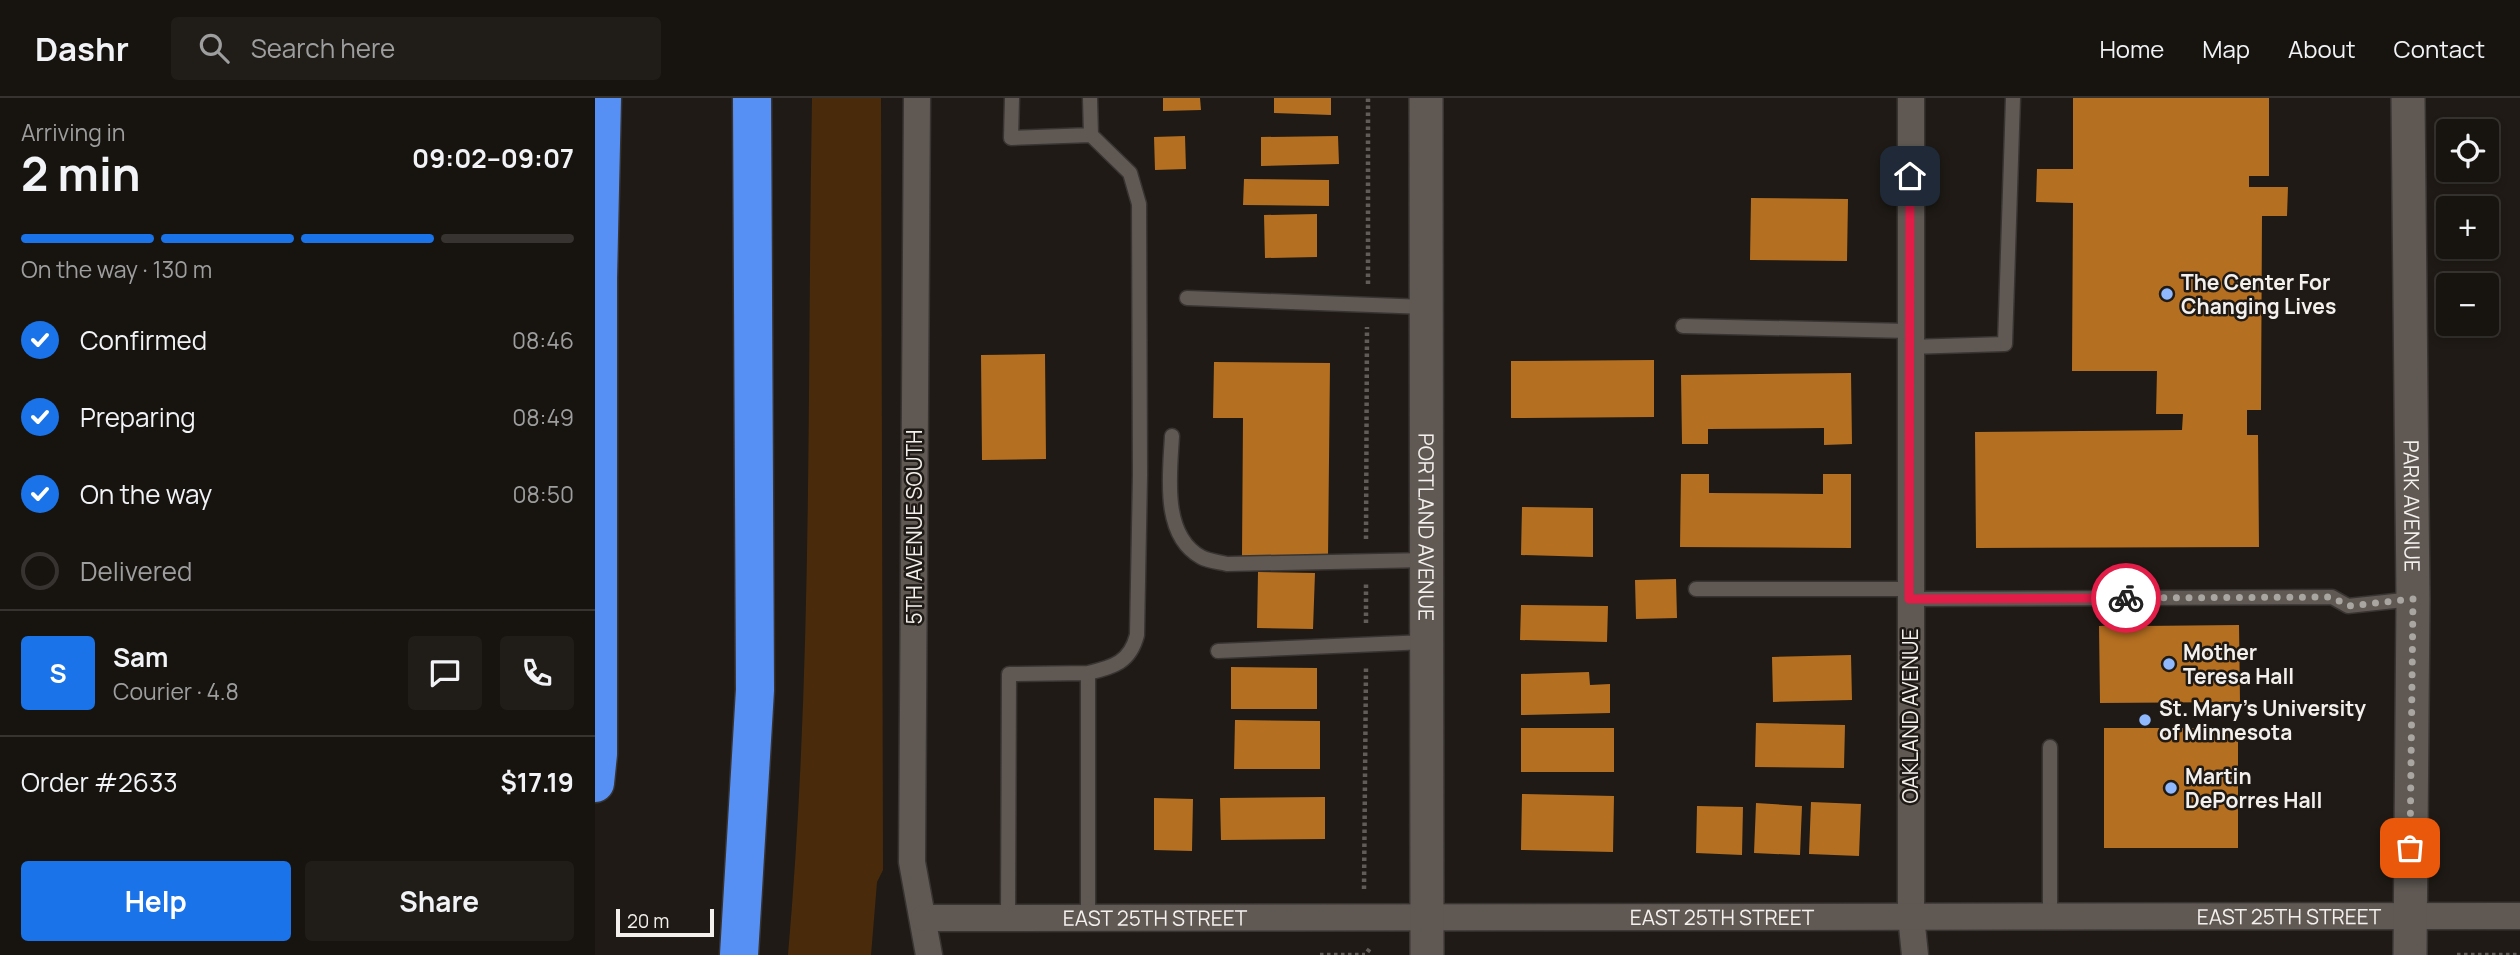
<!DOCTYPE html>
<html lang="en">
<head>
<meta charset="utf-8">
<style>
	body { margin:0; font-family:Manrope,sans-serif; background:#201d19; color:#f1f3f6; height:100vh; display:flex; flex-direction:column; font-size:26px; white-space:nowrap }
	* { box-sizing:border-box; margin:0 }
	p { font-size:23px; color:#9e9e9f }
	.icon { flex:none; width:38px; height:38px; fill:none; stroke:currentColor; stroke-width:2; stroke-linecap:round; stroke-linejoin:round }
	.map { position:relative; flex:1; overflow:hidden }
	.side { display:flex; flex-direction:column; background:#171410; width:595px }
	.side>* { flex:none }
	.buttons { position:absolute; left:1841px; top:21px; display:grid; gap:14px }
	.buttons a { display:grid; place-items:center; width:63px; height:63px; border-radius:7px; background:#171410; box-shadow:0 4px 10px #0003,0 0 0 2px #363330; font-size:35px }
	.scale { position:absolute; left:21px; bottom:18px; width:98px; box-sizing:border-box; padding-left:7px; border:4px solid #f4f0ed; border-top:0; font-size:19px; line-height:24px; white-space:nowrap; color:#f4f0ed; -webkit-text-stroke:5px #1f1a15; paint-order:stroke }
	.pin { position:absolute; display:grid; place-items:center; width:60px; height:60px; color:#fff; margin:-30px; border-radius:14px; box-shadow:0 4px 10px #0006 }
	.courier { position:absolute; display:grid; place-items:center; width:70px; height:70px; margin:-35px; border:5px solid #e11d48; border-radius:50%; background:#fff; color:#222; box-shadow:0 2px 9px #0007 }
	.headline em { font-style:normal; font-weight:700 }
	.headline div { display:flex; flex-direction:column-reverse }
	.headline { display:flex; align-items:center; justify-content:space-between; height:119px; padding:0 21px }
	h1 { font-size:46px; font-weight:700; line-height:52px }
	.bar { display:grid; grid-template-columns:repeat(4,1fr); gap:10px 7px; align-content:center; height:84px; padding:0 21px }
	.bar i { height:9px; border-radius:5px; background:#363330 }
	.bar .on { background:#1a73e8 }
	.bar p { grid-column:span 4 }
	.line { display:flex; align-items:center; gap:18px; padding:0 21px; border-top:2px solid #363330 }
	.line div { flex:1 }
	.round { display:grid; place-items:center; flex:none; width:74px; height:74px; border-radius:7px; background:#201d19 }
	ol { padding:0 21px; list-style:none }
	li { display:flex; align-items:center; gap:21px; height:77px }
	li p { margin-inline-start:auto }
	li .icon { padding:7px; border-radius:50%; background:#1a73e8; color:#fff; stroke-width:4 }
	li:last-child { color:#9e9e9f }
	li i { width:38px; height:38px; border:4px solid #363330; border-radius:50% }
	.primary-button { display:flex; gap:14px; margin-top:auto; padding:14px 21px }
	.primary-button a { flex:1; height:80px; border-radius:7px; background:#1a73e8; color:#fff; font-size:28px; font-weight:700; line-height:80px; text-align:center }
	.primary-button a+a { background:#201d19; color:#f1f3f6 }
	header { display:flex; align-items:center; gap:42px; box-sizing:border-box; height:98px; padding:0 35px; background:#171410; border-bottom:2px solid #363330 }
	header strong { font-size:33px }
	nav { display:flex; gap:38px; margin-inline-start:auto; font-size:24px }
	.search { width:490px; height:63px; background:#201d19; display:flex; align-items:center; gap:18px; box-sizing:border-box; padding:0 24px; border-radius:7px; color:#9e9e9f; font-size:26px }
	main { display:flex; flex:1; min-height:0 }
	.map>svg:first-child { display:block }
	.green { fill:#492b0c }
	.building { fill:#b56f21 }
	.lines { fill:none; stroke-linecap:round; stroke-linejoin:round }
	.service-casing { stroke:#383432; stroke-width:17 }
	.minor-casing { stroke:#383432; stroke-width:29 }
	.tertiary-casing { stroke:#383432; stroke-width:36 }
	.motorway-casing { stroke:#383432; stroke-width:41 }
	.path { stroke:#615c58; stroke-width:4.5; stroke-dasharray:3.5 3.5; stroke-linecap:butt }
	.service { stroke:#5f5853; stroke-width:14 }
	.minor { stroke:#5f5853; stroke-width:26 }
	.tertiary { stroke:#5f5853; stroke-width:33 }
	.motorway { stroke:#5790f5; stroke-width:38 }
	.done { stroke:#a9a5a1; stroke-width:7; stroke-dasharray:0 12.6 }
	.route { stroke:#e11d48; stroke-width:9 }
	.poi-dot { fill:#90b8fd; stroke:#1f1a15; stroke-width:2.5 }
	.labels { text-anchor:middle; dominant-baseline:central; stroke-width:5; stroke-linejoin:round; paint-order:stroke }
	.poi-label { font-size:21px; font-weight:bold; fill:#f4f0ed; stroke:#1f1a15; text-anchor:start }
	.street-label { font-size:21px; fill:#f4f0ed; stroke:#1f1a15 }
</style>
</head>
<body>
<header>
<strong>Dashr</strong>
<div class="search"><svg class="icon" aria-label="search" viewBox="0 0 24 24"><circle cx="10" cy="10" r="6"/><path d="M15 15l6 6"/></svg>Search here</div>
<nav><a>Home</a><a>Map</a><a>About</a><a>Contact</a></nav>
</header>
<main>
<section class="side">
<div class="headline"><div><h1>2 min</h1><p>Arriving in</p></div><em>09:02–09:07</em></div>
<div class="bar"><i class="on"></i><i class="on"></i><i class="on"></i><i></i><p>On the way · 130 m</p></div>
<ol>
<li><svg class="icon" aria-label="check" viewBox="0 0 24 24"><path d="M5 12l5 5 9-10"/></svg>Confirmed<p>08:46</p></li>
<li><svg class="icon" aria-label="check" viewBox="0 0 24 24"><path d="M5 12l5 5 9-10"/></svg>Preparing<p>08:49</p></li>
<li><svg class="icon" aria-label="check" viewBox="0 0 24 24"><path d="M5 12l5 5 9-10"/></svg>On the way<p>08:50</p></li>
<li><i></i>Delivered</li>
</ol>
<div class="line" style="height:126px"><b class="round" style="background:#1a73e8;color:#fff">S</b><div><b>Sam</b><p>Courier · 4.8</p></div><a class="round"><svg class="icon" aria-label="chat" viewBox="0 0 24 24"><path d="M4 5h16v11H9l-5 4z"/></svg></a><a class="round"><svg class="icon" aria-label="phone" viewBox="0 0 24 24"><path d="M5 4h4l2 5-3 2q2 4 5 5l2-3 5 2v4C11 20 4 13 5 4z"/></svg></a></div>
<div class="line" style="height:91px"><div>Order #2633</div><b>$17.19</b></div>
<div class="primary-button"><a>Help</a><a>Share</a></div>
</section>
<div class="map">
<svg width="1925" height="857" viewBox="0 0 1925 857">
	<rect width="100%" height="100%" fill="#1f1a15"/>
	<!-- green -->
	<path class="green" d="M217,0H286L288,772L282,784L276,857H193C218,572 212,285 217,0Z"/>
	<!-- building -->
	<path class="building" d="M568,0H605L606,12L568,13Z
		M679,0H736V17L679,15Z
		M1478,0H1674V78H1654V89H1693L1692,118H1667L1666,312H1652V337H1663L1664,449L1381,450L1380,334L1587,332L1588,316H1561L1562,273H1477L1478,105L1441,104L1442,71H1478Z
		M590,38L591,71L560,72L559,39Z
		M743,38L744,66L666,68V39Z
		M649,81L734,82V108L648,107Z
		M1156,100L1253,101L1252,163L1155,162Z
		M722,116V159L670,160L669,117Z
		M450,256L451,361L387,362L386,257Z
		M1059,262V319L916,320V263Z
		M619,264L735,265L733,460L647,459L648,320H618Z
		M1256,275L1257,346L1229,347V330L1113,331V346H1087L1086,277Z
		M1086,376H1114V395L1228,396V376H1256V450L1085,449Z
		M927,409L998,410V459L926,457Z
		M663,474L720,475L718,531L662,530Z
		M1081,481L1082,520L1041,521L1040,482Z
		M926,507L1013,508L1012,544L925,542Z
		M1526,516H1546V528L1644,527L1645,604L1505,605L1504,528L1526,527Z
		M1256,557L1257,602L1178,604L1177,559Z
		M636,569L722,570V611H636Z
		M994,574L995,587L1015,586V615L926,617V576Z
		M640,622L725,623V671H639Z
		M1161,625L1250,627L1249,670L1160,669Z
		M926,630H1019V674H926Z
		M1509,630H1643V750H1509Z
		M927,696L1019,698L1018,754L926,752Z
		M730,699V741L626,742L625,700Z
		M559,700L598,701L597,753L559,752Z
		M1216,704L1266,706L1264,758L1214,756Z
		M1161,705L1207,708L1205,757L1159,755Z
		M1102,708L1148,709L1147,757L1101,755Z"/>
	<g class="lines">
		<!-- service casing -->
		<g class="service-casing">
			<path id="service" d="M417,0L416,40L496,37L535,75L544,106L545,377L542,537C535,564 519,569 493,575
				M495,0L496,37
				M592,200L831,209
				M1088,228L1314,233
				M1314,249L1410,246L1418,0
				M577,338C575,375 566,437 606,459C613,463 624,464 632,466L832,462
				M1101,491H1314
				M1314,501L1737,499L1753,508L1818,501
				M623,553L831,544
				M1455,649V817
				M413,820L414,576L493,575V820"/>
		</g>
		<!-- minor casing -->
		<g class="minor-casing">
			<g id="minor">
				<path d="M322,0L317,764L334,857"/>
				<path d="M1316,0V818L1320,857"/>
				<path id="s1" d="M329,820L1925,818"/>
			</g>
		</g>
		<!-- tertiary casing -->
		<g class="tertiary-casing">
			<g id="tertiary">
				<path id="s2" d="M831,0L832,857"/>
				<path id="s3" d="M1813,0L1818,501L1815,857"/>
			</g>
		</g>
		<!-- motorway casing -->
		<g class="motorway-casing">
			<path id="motorway" d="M0,685L3,656V181L7,0
				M144,857L160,592L157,0"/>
		</g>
		<!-- path -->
		<path class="path" d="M773,186V0
			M771,441L772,229
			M771,525V485
			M769,791L771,569
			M725,857H770L776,849
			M1862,857H1925"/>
		<!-- service -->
		<use href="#service" class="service"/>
		<!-- minor -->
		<use href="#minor" class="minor"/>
		<!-- tertiary -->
		<use href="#tertiary" class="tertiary"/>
		<!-- motorway -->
		<use href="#motorway" class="motorway"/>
	</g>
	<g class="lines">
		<!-- done -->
		<path class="done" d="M1531,500L1737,499L1753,508L1818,501L1815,750"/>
		<!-- route -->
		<path class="route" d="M1315,78L1314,501L1531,500"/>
	</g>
	<!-- markers -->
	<g class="poi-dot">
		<circle cx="1572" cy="196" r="7"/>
		<circle cx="1574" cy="566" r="7"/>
		<circle cx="1550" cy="622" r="7"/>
		<circle cx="1576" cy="690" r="7"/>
	</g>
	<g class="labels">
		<!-- poi labels -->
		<g class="poi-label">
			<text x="1586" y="184">The Center For<tspan x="1586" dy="24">Changing Lives</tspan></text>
			<text x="1588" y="554">Mother<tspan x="1588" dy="24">Teresa Hall</tspan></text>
			<text x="1564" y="610">St. Mary's University<tspan x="1564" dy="24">of Minnesota</tspan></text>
			<text x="1590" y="678">Martin<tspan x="1590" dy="24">DePorres Hall</tspan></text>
		</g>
		<!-- street labels -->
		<g class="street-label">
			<text stroke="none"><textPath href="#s3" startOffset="408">PARK AVENUE</textPath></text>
			<text stroke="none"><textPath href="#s2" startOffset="429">PORTLAND AVENUE</textPath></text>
			<text transform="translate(319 429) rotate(-90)">5TH AVENUE SOUTH</text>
			<text transform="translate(1315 618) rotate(-90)">OAKLAND AVENUE</text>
			<text stroke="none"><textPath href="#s1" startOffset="1365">EAST 25TH STREET</textPath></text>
			<text stroke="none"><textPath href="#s1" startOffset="798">EAST 25TH STREET</textPath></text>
			<text stroke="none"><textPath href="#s1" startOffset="231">EAST 25TH STREET</textPath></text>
		</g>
	</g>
</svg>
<div class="buttons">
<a><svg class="icon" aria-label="locate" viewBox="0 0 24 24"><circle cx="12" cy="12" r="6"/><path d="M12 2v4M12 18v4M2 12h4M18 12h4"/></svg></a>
<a>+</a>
<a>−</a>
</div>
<div class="scale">20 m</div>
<div class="pin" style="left:1815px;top:750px;background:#ea580c"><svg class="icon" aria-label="bag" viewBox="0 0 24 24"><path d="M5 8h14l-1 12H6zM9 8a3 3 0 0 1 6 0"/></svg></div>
<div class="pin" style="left:1315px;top:78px;background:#1f2937"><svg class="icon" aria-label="home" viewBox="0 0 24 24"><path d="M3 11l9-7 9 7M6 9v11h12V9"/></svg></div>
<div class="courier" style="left:1531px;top:500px"><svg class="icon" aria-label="bike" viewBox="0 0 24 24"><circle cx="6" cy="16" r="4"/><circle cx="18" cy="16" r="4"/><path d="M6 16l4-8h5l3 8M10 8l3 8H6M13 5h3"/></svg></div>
</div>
</main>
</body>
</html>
